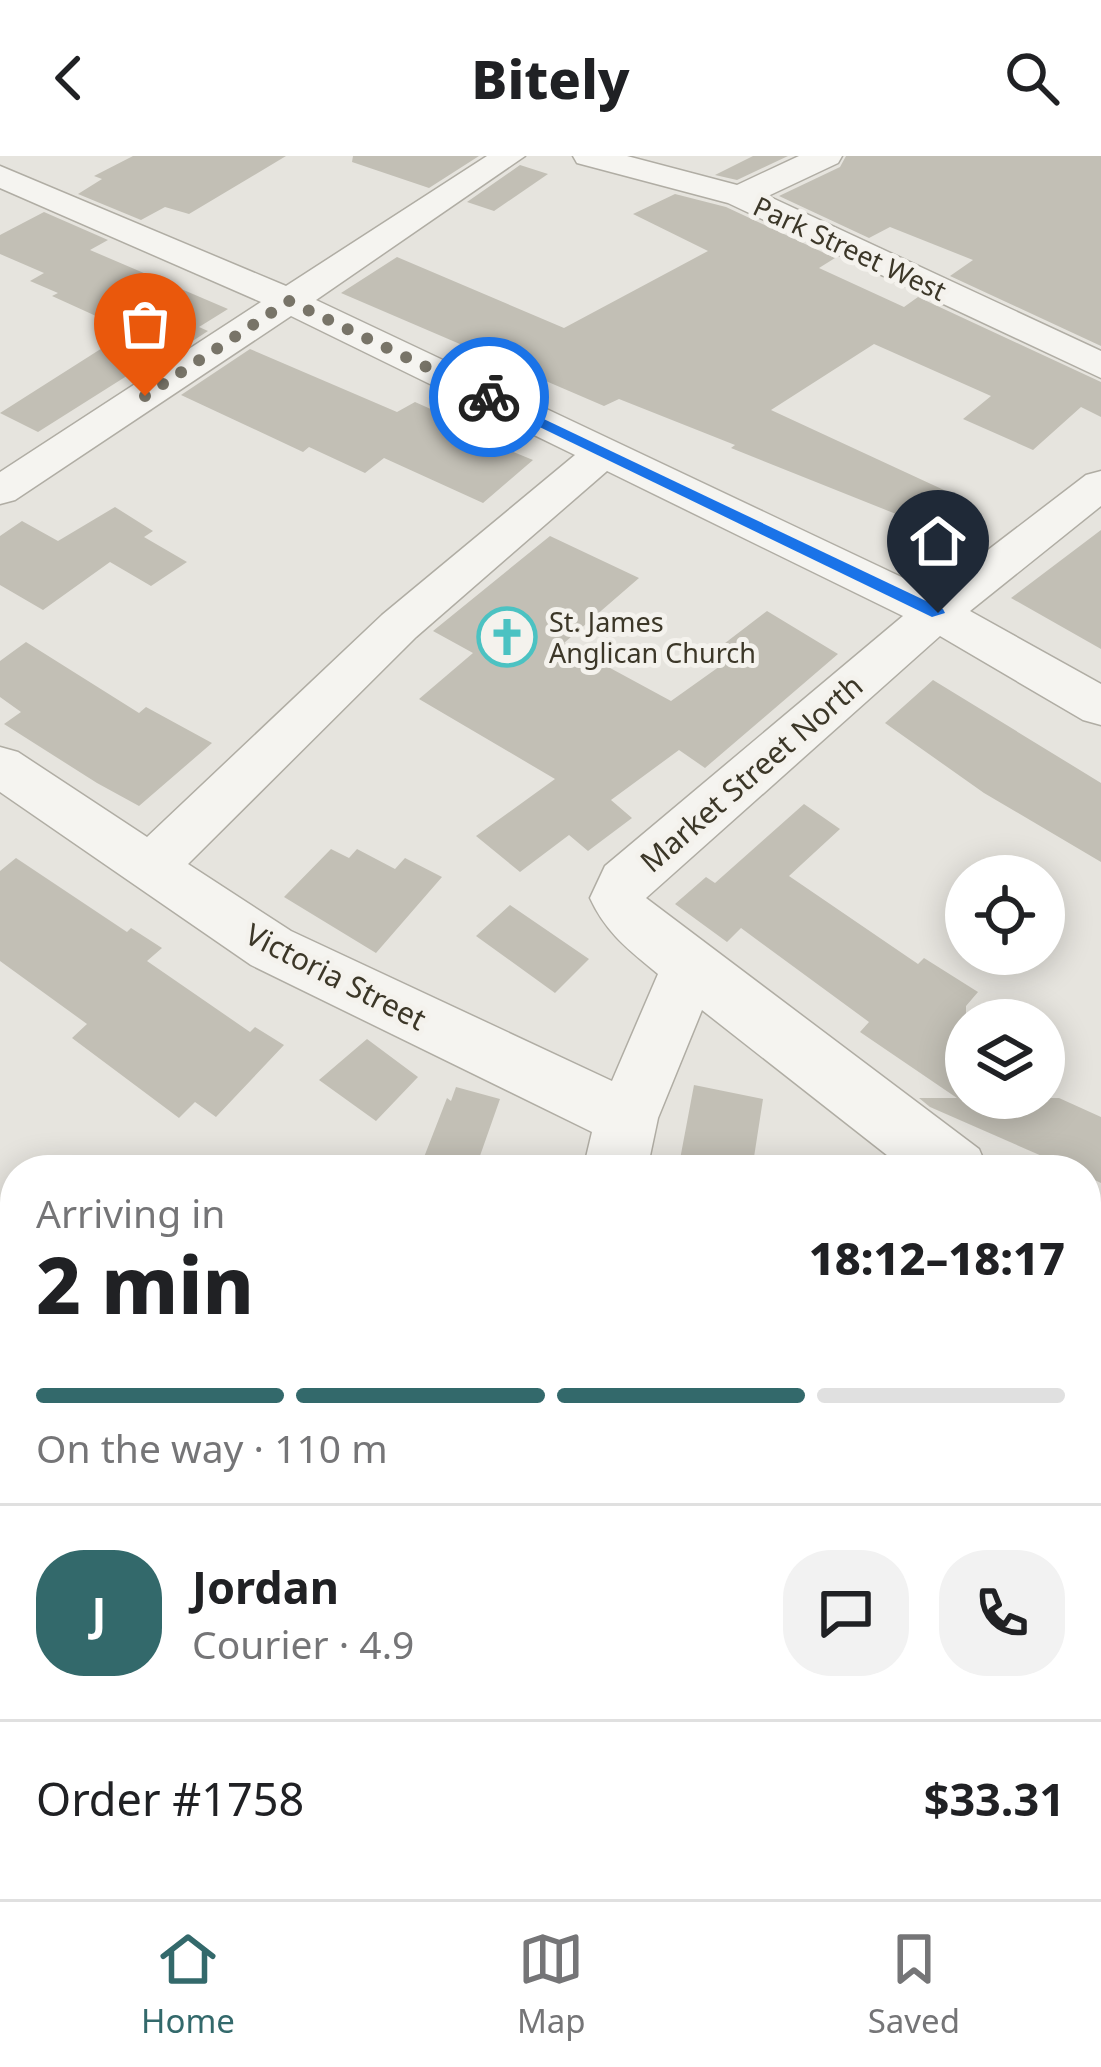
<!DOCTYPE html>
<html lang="en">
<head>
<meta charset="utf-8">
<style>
	body { margin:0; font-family:"Noto Sans",sans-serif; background:#f2f2f2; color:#202124; height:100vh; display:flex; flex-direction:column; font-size:45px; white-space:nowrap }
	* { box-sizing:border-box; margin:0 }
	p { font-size:39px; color:#757577 }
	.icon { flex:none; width:66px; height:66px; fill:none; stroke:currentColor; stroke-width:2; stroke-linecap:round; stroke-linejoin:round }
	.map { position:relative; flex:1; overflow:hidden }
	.drawer { position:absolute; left:0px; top:999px; width:1101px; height:744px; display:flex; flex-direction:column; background:#fff; border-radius:48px 48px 0 0; box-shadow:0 6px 30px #0003 }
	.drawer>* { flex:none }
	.buttons { position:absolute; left:945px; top:699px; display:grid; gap:24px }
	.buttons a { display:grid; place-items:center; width:120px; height:120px; border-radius:50%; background:#fff; box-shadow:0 6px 30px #0003; font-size:60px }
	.pin { position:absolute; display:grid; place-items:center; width:102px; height:102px; color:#fff; margin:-123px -51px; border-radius:50% 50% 50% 0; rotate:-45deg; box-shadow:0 0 12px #0007 }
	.pin .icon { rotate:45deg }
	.courier { position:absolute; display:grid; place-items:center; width:120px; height:120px; margin:-60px; border:9px solid #1a73e8; border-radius:50%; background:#fff; color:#222; box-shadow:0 3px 15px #0007 }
	.head em { font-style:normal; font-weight:800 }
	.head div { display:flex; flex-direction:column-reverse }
	.head { display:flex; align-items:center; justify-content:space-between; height:204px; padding:0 36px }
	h1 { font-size:78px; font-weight:800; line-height:90px }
	.bar { display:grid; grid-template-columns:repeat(4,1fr); gap:18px 12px; align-content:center; height:144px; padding:0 36px }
	.bar i { height:15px; border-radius:9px; background:#e0e0e0 }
	.bar .current { background:#33696b }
	.bar p { grid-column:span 4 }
	.line { display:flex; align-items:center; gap:30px; padding:0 36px; border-top:3px solid #e0e0e0 }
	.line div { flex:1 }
	.round { display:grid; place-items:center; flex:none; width:126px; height:126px; border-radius:48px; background:#f2f2f2 }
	header { display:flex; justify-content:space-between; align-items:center; height:156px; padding:0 36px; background:#fff; font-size:54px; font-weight:800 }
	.tabs { display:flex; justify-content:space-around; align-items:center; height:168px; border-top:3px solid #e0e0e0; background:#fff; font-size:33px; color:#757577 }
	.tabs a { display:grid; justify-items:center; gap:6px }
	.tabs .current { color:#33696b }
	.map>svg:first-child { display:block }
	.green { fill:#cec0cf }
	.building { fill:#c2bfb5 }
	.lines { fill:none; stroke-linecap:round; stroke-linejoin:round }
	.minor-casing { stroke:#b0ada4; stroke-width:3 }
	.path { stroke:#c1bfb8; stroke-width:9; stroke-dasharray:12 12; stroke-linecap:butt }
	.minor { fill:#f5f4f0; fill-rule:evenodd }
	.route { fill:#1a73e8 }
	.done { stroke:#787468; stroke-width:12; stroke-dasharray:0 21.6 }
	.labels { text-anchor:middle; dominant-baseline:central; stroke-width:10; stroke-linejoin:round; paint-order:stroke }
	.far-street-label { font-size:27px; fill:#3c3728; stroke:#f4f2ed }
	.far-poi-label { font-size:27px; fill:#3c3728; stroke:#f4f2ed; text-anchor:start }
	.street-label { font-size:30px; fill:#3c3728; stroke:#f4f2ed }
</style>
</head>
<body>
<header><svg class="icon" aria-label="back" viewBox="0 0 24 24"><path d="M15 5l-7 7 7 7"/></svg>Bitely<svg class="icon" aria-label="search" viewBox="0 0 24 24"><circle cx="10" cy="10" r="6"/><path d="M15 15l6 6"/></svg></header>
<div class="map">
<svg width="1101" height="1743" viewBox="0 0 1101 1743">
	<rect width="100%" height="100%" fill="#e6e4de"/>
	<!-- green -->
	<path class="green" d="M15,1187V1728H1086V1583L1101,1596V1743H0V1198Z"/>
	<!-- building -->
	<path class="building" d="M133,0H286L189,58L165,51L141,64L78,38L102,23L94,20Z
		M353,0H479L429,32L352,6Z
		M753,0H788L737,24L715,19Z
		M846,0H1101V190L950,120L973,104L890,71L869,82L779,40L840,11Z
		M520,9L548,18L494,55L467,46Z
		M675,38L726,51L835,102L819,112L904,151L918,141L1101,226V261L1081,251L1033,294L963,263L991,240L874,188L771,254L972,347L936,382L902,366L906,362L731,292L735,289L619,243L604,250L341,137L397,101L564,172L708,95L633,58Z
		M44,56L108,84L90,94L228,153L199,171L208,175L140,219L133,216L38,276L0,257L129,175L52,140L58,137L30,125L44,117L0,98V79Z
		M250,193L397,256L415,246L451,262L443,267L533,304L483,347L384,302L365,317L309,291L303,296L181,239Z
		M115,351L153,375L144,381L187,406L151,430L110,406L43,454L0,429V380L22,365L58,385Z
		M1101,374V493L1011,442Z
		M550,380L639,422L564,487L671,545L730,503L716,494L767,455L838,498L705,612L679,594L611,644L632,662L588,695L569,679L520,716L476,680L555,623L419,543L473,497L433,475Z
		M26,486L139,557L146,551L212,587L139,650L97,627L4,568L21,556L0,541V505Z
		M933,524L1101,627V706L984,637L885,567Z
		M804,648L840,673L789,720L918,808L924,802L978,836L966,850V942H1059L1101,961V1027L1086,1020V1014H1074L930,951L919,942H957L860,876L869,866L741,772L727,786L675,748L706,721L715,727Z
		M331,693L349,702L357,693L395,713L405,702L442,721L376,797L284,741Z
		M16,702L127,776L131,772L162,792L147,805L250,876L255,871L284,889L216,961L195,946L179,962L72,882L87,868L0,805V715Z
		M510,749L589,803L555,837L476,780Z
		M367,883L418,921L376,965L319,924Z
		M694,929L763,943L752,1014H678Z
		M456,931L500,943L475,1014H419L447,942L451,945Z"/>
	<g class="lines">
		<!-- minor casing -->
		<g class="minor-casing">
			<path id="minor" d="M487,0H525L316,144L933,436L1086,319L1101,315V350L970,455L1101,528V569L1083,564L940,480L646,742L979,993L988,1014H906L702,854L658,962L647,1014H583L592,976L251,809L0,636V591L18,596L147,681L382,459L575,299L291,160L15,344L0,348V316L261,146L0,32V10L286,130ZM607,315L903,460L605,710L590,742C606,777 629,794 658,818L612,925L291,775L188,708L416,481Z
				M573,0H627L737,29L799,0H842L838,7L768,40L1101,195V222L728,47L577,7Z
				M1086,1080L1101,1086V1157L1086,1151Z"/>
		</g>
		<!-- path -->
		<path class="path" d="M300,1743L318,1728"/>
		<!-- minor -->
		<use href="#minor" class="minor"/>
	</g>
	<!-- route -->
	<path class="route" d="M489,237L943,453L945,457L932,461L484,244Z"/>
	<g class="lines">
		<!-- done -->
		<path class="done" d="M145,240L289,145L489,241"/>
	</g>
	<!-- icons -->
	<defs>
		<g id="church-ring" transform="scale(3)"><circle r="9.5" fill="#f4f2ed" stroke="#4bc2c2" stroke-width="1.5"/><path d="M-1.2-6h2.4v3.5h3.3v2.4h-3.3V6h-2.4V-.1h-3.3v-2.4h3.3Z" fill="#4bc2c2"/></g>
	</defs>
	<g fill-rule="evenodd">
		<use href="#church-ring" x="507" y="481"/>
	</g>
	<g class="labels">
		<!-- far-street labels -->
		<g class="far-street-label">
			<text transform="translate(850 92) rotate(25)">Park Street West</text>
		</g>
		<!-- far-poi labels -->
		<g class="far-poi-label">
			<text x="549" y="465">St. James<tspan x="549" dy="31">Anglican Church</tspan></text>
		</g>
		<!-- street labels -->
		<g class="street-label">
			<text transform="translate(751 617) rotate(-41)">Market Street North</text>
			<text transform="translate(336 820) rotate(27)">Victoria Street</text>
		</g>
	</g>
</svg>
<div class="buttons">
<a><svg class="icon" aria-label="locate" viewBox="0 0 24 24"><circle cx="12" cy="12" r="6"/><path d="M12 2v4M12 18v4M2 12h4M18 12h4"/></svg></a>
<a><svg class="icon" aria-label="layers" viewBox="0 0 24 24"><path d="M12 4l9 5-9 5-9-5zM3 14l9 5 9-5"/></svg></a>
</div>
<div class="pin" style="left:145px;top:240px;background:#ea580c"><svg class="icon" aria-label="bag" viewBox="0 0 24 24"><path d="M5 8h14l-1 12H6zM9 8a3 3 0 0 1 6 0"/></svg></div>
<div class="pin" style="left:938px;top:457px;background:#1f2937"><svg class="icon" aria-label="home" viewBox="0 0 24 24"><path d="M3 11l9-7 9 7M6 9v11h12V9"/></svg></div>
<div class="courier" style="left:489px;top:241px"><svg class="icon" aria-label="bike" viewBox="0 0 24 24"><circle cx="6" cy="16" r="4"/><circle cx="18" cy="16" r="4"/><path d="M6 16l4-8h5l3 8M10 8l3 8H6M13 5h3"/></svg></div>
<section class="drawer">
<div class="head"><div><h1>2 min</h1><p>Arriving in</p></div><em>18:12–18:17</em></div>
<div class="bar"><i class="current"></i><i class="current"></i><i class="current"></i><i></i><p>On the way · 110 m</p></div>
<div class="line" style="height:216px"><b class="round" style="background:#33696b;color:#fff">J</b><div><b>Jordan</b><p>Courier · 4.9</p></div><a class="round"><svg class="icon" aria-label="chat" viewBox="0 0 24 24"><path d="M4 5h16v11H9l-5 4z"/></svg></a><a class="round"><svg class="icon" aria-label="phone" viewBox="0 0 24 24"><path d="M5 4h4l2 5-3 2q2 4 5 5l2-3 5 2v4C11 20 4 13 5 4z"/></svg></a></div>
<div class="line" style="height:156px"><div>Order #1758</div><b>$33.31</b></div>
</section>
</div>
<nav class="tabs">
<a class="current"><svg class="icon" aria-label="home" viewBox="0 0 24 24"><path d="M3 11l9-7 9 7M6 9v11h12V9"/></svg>Home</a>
<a><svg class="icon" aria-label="map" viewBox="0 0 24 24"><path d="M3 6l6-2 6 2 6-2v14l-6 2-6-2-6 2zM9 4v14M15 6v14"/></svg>Map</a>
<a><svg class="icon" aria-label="saved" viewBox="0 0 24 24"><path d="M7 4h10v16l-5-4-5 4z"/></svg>Saved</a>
</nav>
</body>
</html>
